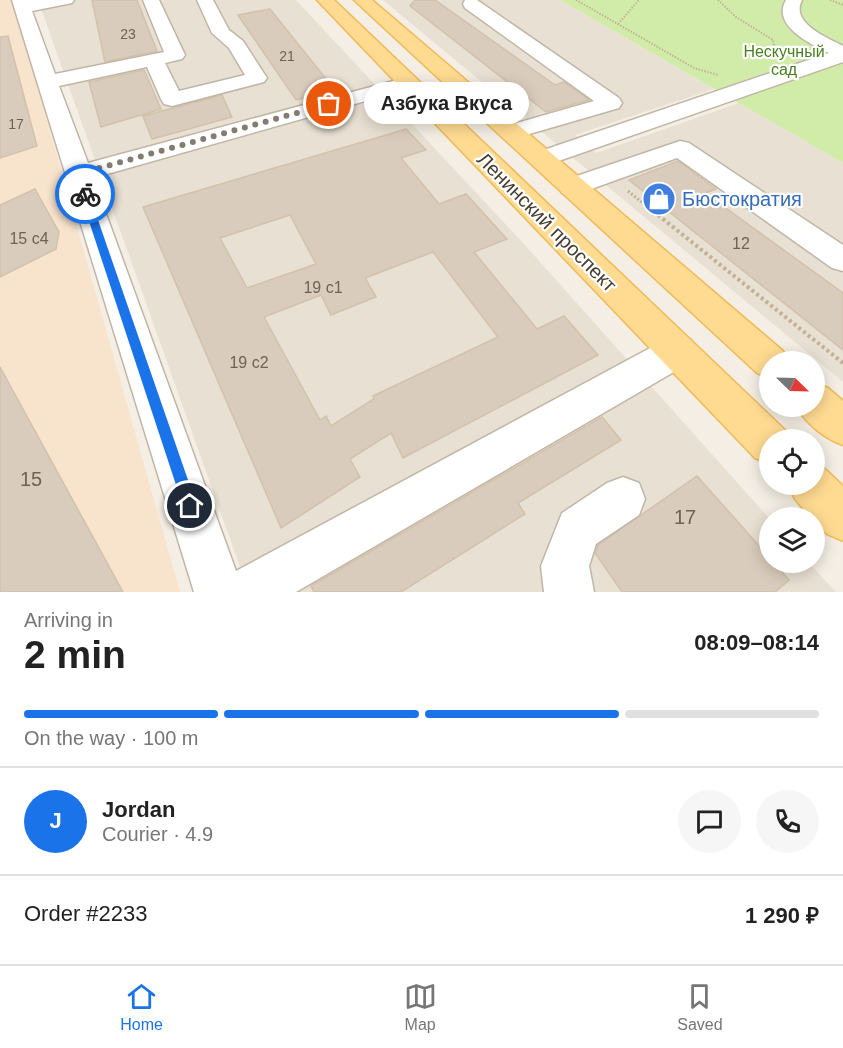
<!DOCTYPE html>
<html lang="en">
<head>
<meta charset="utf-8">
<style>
	body { margin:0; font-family:Helvetica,sans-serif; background:#f6f6f6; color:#222; height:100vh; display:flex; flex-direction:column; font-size:22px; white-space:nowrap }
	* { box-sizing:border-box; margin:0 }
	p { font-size:20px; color:#767676 }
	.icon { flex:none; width:33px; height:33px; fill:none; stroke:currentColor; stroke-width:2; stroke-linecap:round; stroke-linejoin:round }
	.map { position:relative; height:592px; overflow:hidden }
	.sheet { display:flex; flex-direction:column; background:#fff; flex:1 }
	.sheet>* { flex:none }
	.needle { width:39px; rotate:113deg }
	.fabs { position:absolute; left:759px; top:351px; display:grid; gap:12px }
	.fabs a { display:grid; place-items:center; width:66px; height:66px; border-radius:50%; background:#fff; box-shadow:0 3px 15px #0003; font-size:30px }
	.pin { position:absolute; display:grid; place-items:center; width:51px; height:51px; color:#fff; margin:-26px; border:3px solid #fff; border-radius:50%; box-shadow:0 2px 6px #0007 }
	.courier { position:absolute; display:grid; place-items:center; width:60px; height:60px; margin:-30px; border:4px solid #1a73e8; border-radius:50%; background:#fff; color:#222; box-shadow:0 2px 8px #0007 }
	.bubble { position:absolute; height:42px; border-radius:21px; background:#fff; box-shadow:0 3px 15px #0003; font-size:20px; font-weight:800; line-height:42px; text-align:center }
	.head em { font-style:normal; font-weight:800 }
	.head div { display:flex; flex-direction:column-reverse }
	.head { display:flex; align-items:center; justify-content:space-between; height:102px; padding:0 24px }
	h1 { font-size:39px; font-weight:800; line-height:45px }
	.bar { display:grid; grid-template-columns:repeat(4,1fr); gap:9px 6px; align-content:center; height:72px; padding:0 24px }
	.bar i { height:8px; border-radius:4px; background:#e0e0e0 }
	.bar .active { background:#1a73e8 }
	.bar p { grid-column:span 4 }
	.line { display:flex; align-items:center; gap:15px; padding:0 24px; border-top:2px solid #e0e0e0 }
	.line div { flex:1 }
	.round { display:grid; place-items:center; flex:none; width:63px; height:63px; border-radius:32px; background:#f6f6f6 }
	.tab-bar { display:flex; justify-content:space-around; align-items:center; height:84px; border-top:2px solid #e0e0e0; background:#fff; font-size:16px; color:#767676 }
	.tab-bar a { display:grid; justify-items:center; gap:3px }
	.tab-bar .active { color:#1a73e8 }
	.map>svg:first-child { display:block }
	.residential { fill:#e8e0d2 }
	.commercial { fill:#f8e4cd }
	.green { fill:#d1eca9 }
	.building { fill:#daccbc; stroke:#d2c1ab; stroke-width:1.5; fill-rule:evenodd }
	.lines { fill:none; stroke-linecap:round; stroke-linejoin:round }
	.minor-casing { stroke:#c0b6a6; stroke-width:3 }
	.major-casing { stroke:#efba57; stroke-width:3 }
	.path-far2 { stroke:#c3b196; stroke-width:2; stroke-dasharray:1.5 1.5; stroke-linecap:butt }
	.path-far1 { stroke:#c3b196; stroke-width:3; stroke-dasharray:2 2; stroke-linecap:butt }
	.path { stroke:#c3b196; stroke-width:4; stroke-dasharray:3 3; stroke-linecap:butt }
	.minor { fill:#fff; fill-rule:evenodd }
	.major { fill:#ffdb92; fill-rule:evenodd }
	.route { fill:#1a73e8 }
	.done { stroke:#847c71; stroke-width:6; stroke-dasharray:0 10.8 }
	.labels { text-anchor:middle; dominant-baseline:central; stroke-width:4.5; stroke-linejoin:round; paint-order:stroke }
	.far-number-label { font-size:14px; fill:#6c6255 }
	.far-park-label { font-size:16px; fill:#497e21; stroke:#fff }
	.number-label { font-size:16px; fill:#6c6255 }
	.shop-label { font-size:20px; fill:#366cbe; stroke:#fff; text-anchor:start }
	.street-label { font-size:20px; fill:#473e33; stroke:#fff }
	.near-number-label { font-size:20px; fill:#6c6255 }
</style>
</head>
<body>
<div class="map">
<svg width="843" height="592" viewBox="0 0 843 592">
	<rect width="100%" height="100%" fill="#f4eee4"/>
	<!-- residential -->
	<path class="residential" d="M38,0H296L523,243L769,518L770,562L809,563L836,592H249Z
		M383,0H560L714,89L575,135L596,153L739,103L843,163V382Z"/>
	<!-- commercial -->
	<path class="commercial" d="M0,0H13L180,592H0Z"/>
	<!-- green -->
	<path class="green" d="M560,0H843V163Z"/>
	<!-- building -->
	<path class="building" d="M92,0H137L157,51L105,62Z
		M415,0H435L555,85L564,82L589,100L546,112L410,6Z
		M270,9L335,90L296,100L238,15Z
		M8,36L37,146L0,158V37Z
		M144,70L161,109L101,127L89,82Z
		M222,95L232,117L152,139L143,116Z
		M406,129L426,150L401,158L439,204L466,194L507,239L474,252L537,329L564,316L598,355L403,458L391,433L350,459L360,477L281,528L143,207ZM290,215L316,264L247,288L220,238ZM433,252L498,337L373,396L374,399L331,426L326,416L320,420L264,317L321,295L331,315L376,297L365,278Z
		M678,161L716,189L705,193L843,293V350L629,180Z
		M35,189L59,232L56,249L0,277V205Z
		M0,367L123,592H0Z
		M602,417L621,440L518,503L525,514L401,592H314L311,586Z
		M697,476L770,558V562H773L789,580L775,592H622L595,553L598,545Z"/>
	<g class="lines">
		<!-- minor casing -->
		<g class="minor-casing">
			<path id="minor" d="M12,0H74L72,3L32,11L55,74L164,52L143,0H159L185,55L182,59L165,63L179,91L245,75L229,48L212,33L197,0H213L229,30L243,41L267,78L264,82L172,106L164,104L161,99L147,67L59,86L88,163L408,77L415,79L419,83L415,87L93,178L236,571L665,340L678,335L691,340L696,351L691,362L296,592H194Z
				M465,0H477L619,98L622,103L619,108L519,137L511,139L503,137L499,132L503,127L594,101L465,8L463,4Z
				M786,0H802C790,23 826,37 843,46V62L550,164L541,167L532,164L528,159L532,154L829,53C810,44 771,25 786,0Z
				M680,141L689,143L843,245V271L832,268L677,158L572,196L562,193L559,187L562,181Z
				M623,477L639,483L645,499L639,515L596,544L589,566L594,592H544L541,566L562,513L607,483Z"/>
		</g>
		<!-- major casing -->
		<g class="major-casing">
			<path id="major" d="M317,0H334L785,430L789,440H770V464L755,458Z
				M354,0H372L783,351L788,362H770V378L757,373Z
				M814,383L828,388L843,401V445C826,439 805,424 797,406H814Z
				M814,464L825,469L843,486V541L827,534L814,521V518H811L795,499L788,484H814Z"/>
		</g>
		<!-- path-far2 -->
		<path class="path-far2" d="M576,0L694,68L718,75
			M718,0L736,17L773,40L774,45L765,57
			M830,0L843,5
			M618,24L639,0"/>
		<!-- path-far1 -->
		<path class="path-far1" d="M628,191L660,217"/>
		<!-- path -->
		<path class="path" d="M658,215L843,363"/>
		<!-- minor -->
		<use href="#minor" class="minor"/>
		<!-- major -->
		<use href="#major" class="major"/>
	</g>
	<!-- route -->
	<path class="route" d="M85,191L89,194L197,506L195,510L190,512L185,510L183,506L80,194Z"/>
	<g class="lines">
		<!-- done -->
		<path class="done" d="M85,194L78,174L329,104"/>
	</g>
	<!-- icons -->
	<defs>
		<g id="shop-disc" transform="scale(1.725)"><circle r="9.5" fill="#3f7fe0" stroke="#fff"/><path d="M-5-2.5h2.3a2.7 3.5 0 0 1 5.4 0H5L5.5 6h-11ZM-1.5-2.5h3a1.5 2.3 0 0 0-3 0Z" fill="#fff"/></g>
	</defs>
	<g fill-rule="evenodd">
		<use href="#shop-disc" x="659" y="199"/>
	</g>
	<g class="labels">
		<!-- far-number labels -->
		<g class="far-number-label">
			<text x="128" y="34">23</text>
			<text x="287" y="56">21</text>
			<text x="16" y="124">17</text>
		</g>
		<!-- far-park labels -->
		<g class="far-park-label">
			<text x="784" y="51">Нескучный<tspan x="784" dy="18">сад</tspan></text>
		</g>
		<!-- number labels -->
		<g class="number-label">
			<text x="29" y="238">15 с4</text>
			<text x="741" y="243">12</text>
			<text x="323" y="287">19 с1</text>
			<text x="249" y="362">19 с2</text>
		</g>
		<!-- shop labels -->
		<g class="shop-label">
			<text x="682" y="199">Бюстократия</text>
		</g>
		<!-- street labels -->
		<g class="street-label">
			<text transform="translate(547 222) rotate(45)">Ленинский проспект</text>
		</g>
		<!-- near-number labels -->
		<g class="near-number-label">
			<text x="31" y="479">15</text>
			<text x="685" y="517">17</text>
		</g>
	</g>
</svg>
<div class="fabs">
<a><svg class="needle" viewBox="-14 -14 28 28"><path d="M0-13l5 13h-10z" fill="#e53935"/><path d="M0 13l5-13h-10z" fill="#767676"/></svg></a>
<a><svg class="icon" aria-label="locate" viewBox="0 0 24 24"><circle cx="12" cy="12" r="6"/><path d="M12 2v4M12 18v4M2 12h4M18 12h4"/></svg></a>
<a><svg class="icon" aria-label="layers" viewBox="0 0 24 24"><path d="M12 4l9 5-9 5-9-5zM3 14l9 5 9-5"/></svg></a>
</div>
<div class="pin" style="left:329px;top:104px;background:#ea580c"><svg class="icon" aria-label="bag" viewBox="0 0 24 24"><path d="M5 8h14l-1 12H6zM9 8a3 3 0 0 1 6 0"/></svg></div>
<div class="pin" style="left:190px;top:506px;background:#1f2937"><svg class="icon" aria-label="home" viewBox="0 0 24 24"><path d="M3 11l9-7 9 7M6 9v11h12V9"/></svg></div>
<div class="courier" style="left:85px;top:194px"><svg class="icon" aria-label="bike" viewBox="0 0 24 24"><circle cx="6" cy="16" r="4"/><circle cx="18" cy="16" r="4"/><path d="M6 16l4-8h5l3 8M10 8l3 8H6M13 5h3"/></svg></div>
<div class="bubble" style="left:364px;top:82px;width:165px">Азбука Вкуса</div>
</div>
<section class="sheet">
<div class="head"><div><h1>2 min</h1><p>Arriving in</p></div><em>08:09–08:14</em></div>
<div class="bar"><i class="active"></i><i class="active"></i><i class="active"></i><i></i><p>On the way · 100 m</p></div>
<div class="line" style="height:108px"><b class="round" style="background:#1a73e8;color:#fff">J</b><div><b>Jordan</b><p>Courier · 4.9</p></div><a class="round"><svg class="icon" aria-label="chat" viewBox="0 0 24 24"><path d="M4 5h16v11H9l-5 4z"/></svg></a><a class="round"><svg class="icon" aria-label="phone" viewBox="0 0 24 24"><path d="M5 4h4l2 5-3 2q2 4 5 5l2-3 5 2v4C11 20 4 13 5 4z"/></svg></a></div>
<div class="line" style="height:78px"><div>Order #2233</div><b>1 290 ₽</b></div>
</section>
<nav class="tab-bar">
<a class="active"><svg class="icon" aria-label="home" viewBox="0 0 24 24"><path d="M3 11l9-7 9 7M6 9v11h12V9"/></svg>Home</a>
<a><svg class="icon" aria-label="map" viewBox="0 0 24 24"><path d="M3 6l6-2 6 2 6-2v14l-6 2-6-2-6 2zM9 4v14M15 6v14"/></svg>Map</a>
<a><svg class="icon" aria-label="saved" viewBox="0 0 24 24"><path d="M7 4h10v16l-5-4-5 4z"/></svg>Saved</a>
</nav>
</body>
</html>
